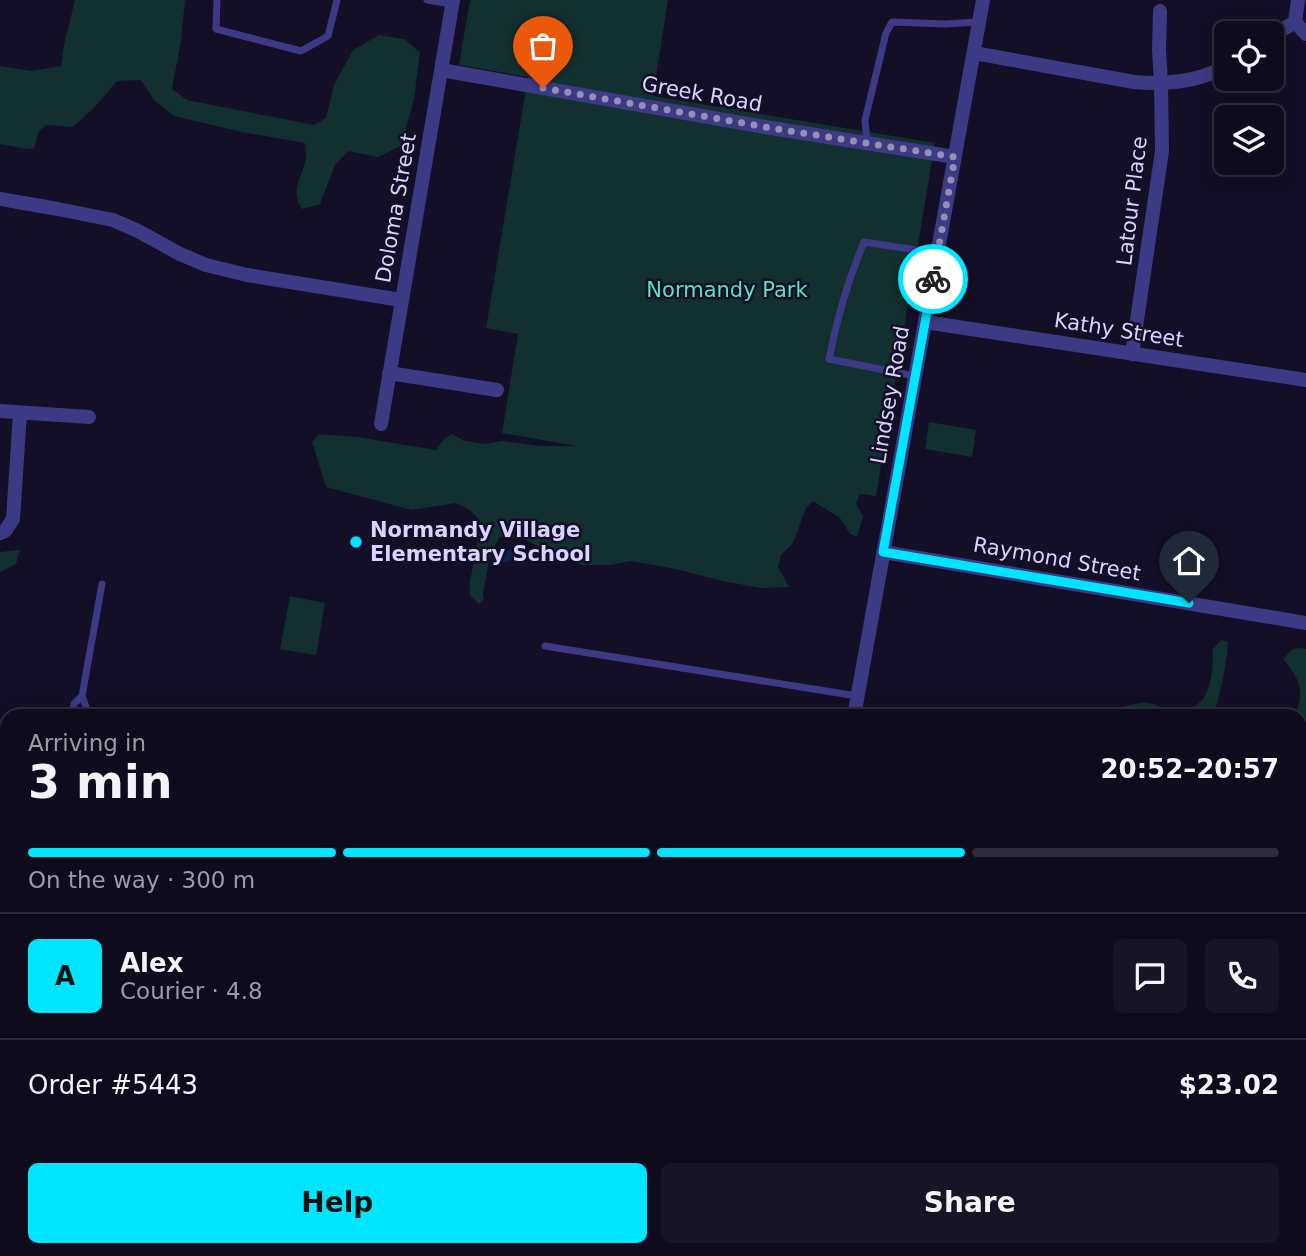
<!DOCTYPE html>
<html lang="en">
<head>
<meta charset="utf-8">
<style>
	body { margin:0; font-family:"DejaVu Sans",sans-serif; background:#171425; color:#f1f3f6; height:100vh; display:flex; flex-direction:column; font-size:26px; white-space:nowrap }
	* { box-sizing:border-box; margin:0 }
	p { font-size:23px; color:#9b9ba3 }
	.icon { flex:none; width:38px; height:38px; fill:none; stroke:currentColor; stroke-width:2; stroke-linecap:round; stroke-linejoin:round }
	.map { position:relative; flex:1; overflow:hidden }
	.side { position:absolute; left:0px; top:709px; width:1307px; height:548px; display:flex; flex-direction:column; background:#0e0b1c; border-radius:21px 21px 0 0; box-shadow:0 4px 18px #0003,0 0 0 2px #2e2b3b }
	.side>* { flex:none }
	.fabs { position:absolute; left:1214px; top:21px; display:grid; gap:14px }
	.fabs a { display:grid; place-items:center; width:70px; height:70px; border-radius:10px; background:#0e0b1c; box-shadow:0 4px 18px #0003,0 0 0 2px #2e2b3b; font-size:35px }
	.pin { position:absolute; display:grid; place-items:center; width:60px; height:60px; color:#fff; margin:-72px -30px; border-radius:50% 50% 50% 0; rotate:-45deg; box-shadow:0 0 7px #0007 }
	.pin .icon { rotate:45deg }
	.courier { position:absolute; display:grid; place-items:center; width:70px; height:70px; margin:-35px; border:5px solid #00e5ff; border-radius:50%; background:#fff; color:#222; box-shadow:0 2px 9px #0007 }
	.summary em { font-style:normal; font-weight:700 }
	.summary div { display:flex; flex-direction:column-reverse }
	.summary { display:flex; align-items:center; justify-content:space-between; height:119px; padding:0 28px }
	h1 { font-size:46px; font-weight:700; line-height:52px }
	.bar { display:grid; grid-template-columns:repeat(4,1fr); gap:10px 7px; align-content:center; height:84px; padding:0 28px }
	.bar i { height:9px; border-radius:5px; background:#2e2b3b }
	.bar .active { background:#00e5ff }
	.bar p { grid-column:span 4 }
	.line { display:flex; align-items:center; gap:18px; padding:0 28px; border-top:2px solid #2e2b3b }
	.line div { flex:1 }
	.round { display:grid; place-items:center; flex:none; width:74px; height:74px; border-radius:10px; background:#171425 }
	.action { display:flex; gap:14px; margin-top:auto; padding:14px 28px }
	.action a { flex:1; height:80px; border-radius:10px; background:#00e5ff; color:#111; font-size:28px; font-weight:700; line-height:80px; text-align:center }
	.action a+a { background:#171425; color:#f1f3f6 }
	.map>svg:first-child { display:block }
	.green { fill:#12302f }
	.water { fill:#0c2248 }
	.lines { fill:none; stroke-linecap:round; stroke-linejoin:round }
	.service { stroke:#3d3a85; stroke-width:7 }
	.minor { stroke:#3d3a85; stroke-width:14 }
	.tertiary { stroke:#3d3a85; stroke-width:18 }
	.done { stroke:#948fb3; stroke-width:7; stroke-dasharray:0 12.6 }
	.route { stroke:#00e5ff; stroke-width:9 }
	.poi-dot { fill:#00e5ff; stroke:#130f26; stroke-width:2.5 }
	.labels { text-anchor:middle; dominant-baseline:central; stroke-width:5; stroke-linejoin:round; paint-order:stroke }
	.street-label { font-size:21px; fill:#d9d4ff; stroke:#130f26 }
	.park-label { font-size:21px; fill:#5fe0c0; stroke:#130f26 }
	.poi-label { font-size:21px; font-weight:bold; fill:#d9d4ff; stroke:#130f26; text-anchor:start }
</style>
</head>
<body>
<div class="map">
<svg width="1306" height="1256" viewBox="0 0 1306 1256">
	<rect width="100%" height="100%" fill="#130f26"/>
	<!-- green -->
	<path class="green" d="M75,0H185L181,41L172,89L187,100L314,125L326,118L334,85L353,50L379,35L404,39L420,52L414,99L401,146L378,157L348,151L335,165L320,204L302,209C288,189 305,175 306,155C306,153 305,144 305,143L242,132L174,116L154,100L141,80L117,81L94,108L73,127L46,125L39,131L34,148L27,149L0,144V66L32,71L61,66L64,45Z
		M470,0H668L653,96L935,143L876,496L860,494L856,503L863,517L857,537L850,534L840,518L813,501L806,508L793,543L781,555L778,567L789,587L761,588L722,581L676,569L631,561L610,565H582L549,552L522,538L499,537L490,557L483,593L484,599L479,604L470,595V582L481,522L470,510L456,503L412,510L326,487L312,442L319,434L357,437L436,450L444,439L452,434L465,441L486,444L502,441L542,446H577L502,433L518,334L486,328L528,77L459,65Z
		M929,422L976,430L972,457L925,449Z
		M20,550L16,564L0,572V552Z
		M290,596L325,603L316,655L280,649Z
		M1221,640L1228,642C1226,668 1221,691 1213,716H1107C1111,711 1115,710 1121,708C1129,705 1140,702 1148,703C1156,704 1163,708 1170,710C1210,716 1213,678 1213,649Z
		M1302,648L1306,649V765L1300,764V716H1295C1305,689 1300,680 1283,659L1293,649Z
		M0,779L7,781V830L4,834L0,827Z
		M7,1006V1250H80L79,1256H0V1027L1,1019Z
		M1300,1235L1306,1241V1256H1257L1259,1250H1300Z"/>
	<!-- water -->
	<path class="water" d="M513,549L518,552L516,558L504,563L500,561L498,557L501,553Z"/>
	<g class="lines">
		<!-- service -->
		<path class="service" d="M217,0L216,29L301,51L328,36L337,0
			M427,0L452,4
			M867,142L865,120L886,33L892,22L945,24L979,22
			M915,376L829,359C837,318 848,280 864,242L937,253
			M545,646L857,696
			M82,696L86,707L84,716
			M72,716L74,704L82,696L102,584"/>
		<!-- minor -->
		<path class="minor" d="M1295,22L1298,0
			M1295,22L1306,34
			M1272,36L1295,22
			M974,53L1134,82C1166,85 1198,82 1227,66
			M441,70L771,128L955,157
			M0,199L58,209L113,220L138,231L180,254L206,265L247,275L401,300
			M925,322L1306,380
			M1132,354L1162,151L1161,83L1159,50L1160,11
			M389,373L497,390
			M0,411L89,417
			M381,424L453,0
			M0,533L5,531L13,519L20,413
			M883,552L1306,623
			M854,716L983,0
			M1300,904L1306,905
			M248,1256L249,1250
			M455,1256L456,1250
			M971,1256L973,1250
			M1140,1256L1141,1250"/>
		<!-- tertiary -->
		<path class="tertiary" d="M0,962L7,963
			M1300,1186L1306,1187"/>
	</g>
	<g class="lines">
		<!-- done -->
		<path class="done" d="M543,88L771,128L955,157L933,279"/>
		<!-- route -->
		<path class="route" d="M933,279L883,552L1189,603"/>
	</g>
	<!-- markers -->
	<circle class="poi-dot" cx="356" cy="542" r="7"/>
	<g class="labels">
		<!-- street labels -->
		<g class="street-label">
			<text transform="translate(702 94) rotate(10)">Greek Road</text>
			<text transform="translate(1132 201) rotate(-83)">Latour Place</text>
			<text transform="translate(396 208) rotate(-80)">Doloma Street</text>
			<text transform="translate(1119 330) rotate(9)">Kathy Street</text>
			<text transform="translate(890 395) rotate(-80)">Lindsey Road</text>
			<text transform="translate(1057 559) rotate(10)">Raymond Street</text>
		</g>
		<!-- park labels -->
		<g class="park-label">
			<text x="727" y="290">Normandy Park</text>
		</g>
		<!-- poi labels -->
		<g class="poi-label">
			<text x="370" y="530">Normandy Village<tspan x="370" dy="24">Elementary School</tspan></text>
		</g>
	</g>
</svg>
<div class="fabs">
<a><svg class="icon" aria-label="locate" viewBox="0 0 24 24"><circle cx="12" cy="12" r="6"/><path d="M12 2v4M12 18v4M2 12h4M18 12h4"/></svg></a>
<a><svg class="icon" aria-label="layers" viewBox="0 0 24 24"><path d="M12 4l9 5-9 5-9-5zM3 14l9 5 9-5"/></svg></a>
</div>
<div class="pin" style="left:543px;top:88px;background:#ea580c"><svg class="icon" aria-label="bag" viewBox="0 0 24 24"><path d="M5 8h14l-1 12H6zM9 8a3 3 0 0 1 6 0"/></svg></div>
<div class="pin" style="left:1189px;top:603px;background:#1f2937"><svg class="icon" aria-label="home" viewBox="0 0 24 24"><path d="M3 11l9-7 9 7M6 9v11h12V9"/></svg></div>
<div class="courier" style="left:933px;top:279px"><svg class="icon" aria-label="bike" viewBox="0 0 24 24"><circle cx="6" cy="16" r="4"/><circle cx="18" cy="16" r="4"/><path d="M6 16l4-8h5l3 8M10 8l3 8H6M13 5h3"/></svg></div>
<section class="side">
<div class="summary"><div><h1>3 min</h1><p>Arriving in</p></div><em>20:52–20:57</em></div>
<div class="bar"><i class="active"></i><i class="active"></i><i class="active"></i><i></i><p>On the way · 300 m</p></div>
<div class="line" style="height:126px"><b class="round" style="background:#00e5ff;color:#111">A</b><div><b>Alex</b><p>Courier · 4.8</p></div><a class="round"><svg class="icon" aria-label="chat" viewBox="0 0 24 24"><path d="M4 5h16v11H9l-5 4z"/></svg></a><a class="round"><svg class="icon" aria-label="phone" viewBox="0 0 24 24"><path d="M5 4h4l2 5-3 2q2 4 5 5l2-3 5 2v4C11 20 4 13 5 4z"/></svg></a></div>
<div class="line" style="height:91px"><div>Order #5443</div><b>$23.02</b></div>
<div class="action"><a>Help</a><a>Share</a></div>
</section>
</div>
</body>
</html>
